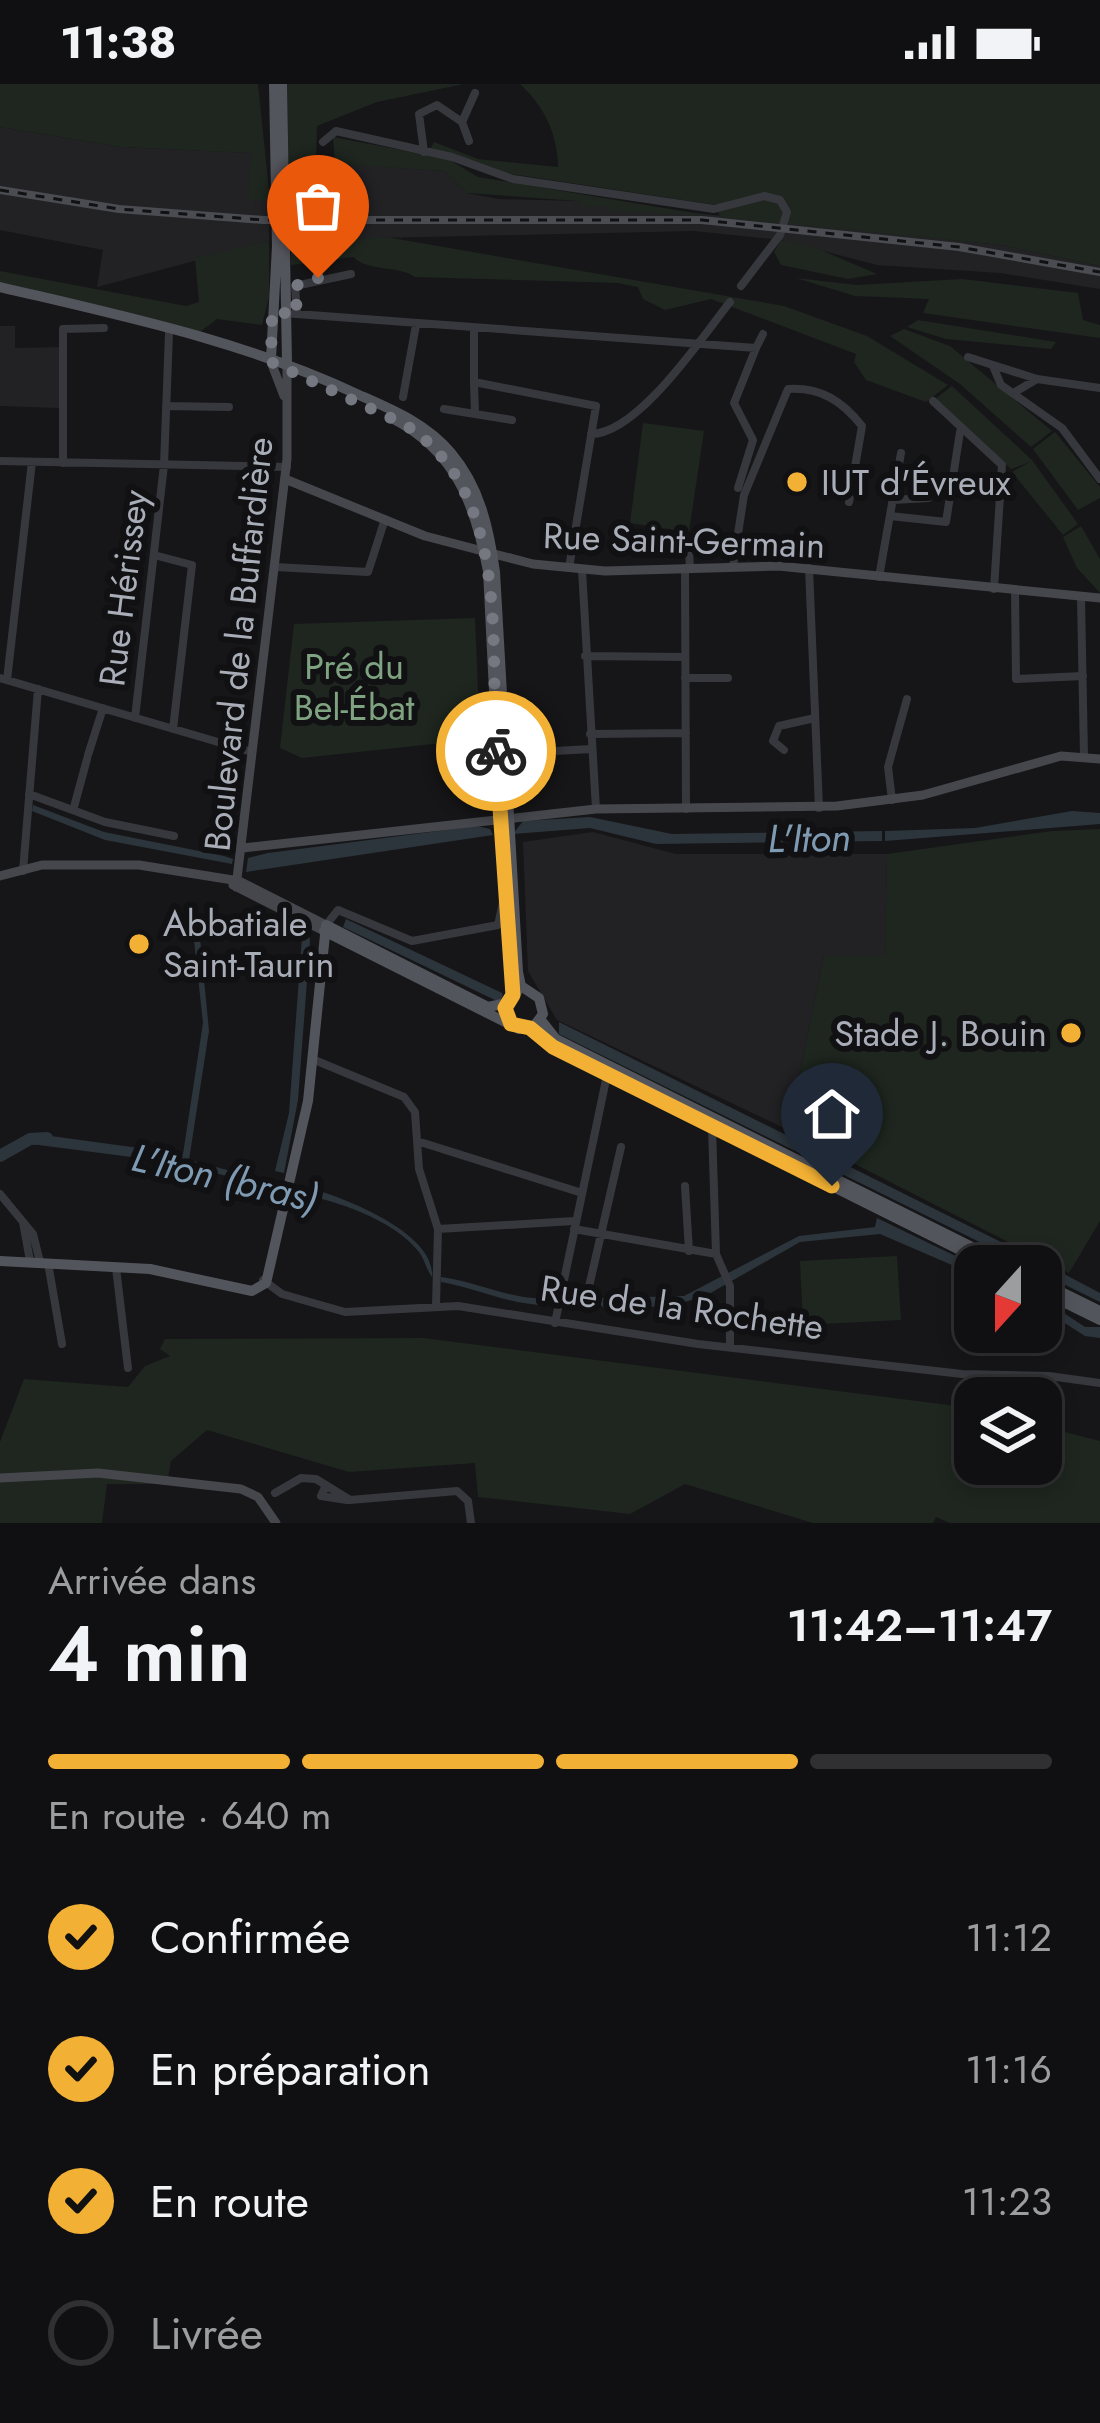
<!DOCTYPE html>
<html lang="fr">
<head>
<meta charset="utf-8">
<style>
	body { margin:0; font-family:Jost,sans-serif; background:#19191b; color:#f1f3f6; height:100vh; display:flex; flex-direction:column; font-size:45px; white-space:nowrap }
	* { box-sizing:border-box; margin:0 }
	p { font-size:39px; color:#9c9d9f }
	.icon { flex:none; width:66px; height:66px; fill:none; stroke:currentColor; stroke-width:2; stroke-linecap:round; stroke-linejoin:round }
	.map { position:relative; height:1439px; overflow:hidden }
	.sheet { display:flex; flex-direction:column; background:#101012; flex:1 }
	.sheet>* { flex:none }
	.needle { width:78px; rotate:201deg }
	.fabs { position:absolute; left:954px; top:1161px; display:grid; gap:24px }
	.fabs a { display:grid; place-items:center; width:108px; height:108px; border-radius:24px; background:#101012; box-shadow:0 6px 18px #0003,0 0 0 3px #303032; font-size:60px }
	.pin { position:absolute; display:grid; place-items:center; width:102px; height:102px; color:#fff; margin:-123px -51px; border-radius:50% 50% 50% 0; rotate:-45deg; box-shadow:0 0 12px #0007 }
	.pin .icon { rotate:45deg }
	.courier { position:absolute; display:grid; place-items:center; width:120px; height:120px; margin:-60px; border:9px solid #f2b134; border-radius:50%; background:#fff; color:#222; box-shadow:0 3px 15px #0007 }
	.head em { font-style:normal; font-weight:600 }
	.head div { display:flex; flex-direction:column-reverse }
	.head { display:flex; align-items:center; justify-content:space-between; height:204px; padding:0 48px }
	h1 { font-size:78px; font-weight:600; line-height:90px }
	.bar { display:grid; grid-template-columns:repeat(4,1fr); gap:18px 12px; align-content:center; height:144px; padding:0 48px }
	.bar i { height:15px; border-radius:9px; background:#303032 }
	.bar .active { background:#f2b134 }
	.bar p { grid-column:span 4 }
	ol { padding:0 48px; list-style:none }
	li { display:flex; align-items:center; gap:36px; height:132px }
	li p { margin-inline-start:auto }
	li .icon { padding:12px; border-radius:50%; background:#f2b134; color:#111; stroke-width:4 }
	li:last-child { color:#9c9d9f }
	li i { width:66px; height:66px; border:6px solid #303032; border-radius:50% }
	.status { display:flex; justify-content:space-between; align-items:center; height:84px; padding:0 60px; background:#101012; direction:ltr }
	.status svg { height:33px; fill:currentColor }
	.map>svg:first-child { display:block }
	.built { fill:#222225 }
	.green { fill:#1e261f }
	.water { fill:#2c353c }
	.lines { fill:none; stroke-linecap:round; stroke-linejoin:round }
	.river { stroke:#2c353c; stroke-width:12 }
	.street { stroke:#37383d; stroke-width:8 }
	.secondary { stroke:#45474d; stroke-width:9 }
	.primary { stroke:#53555c; stroke-width:10 }
	.rail-casing { stroke:#4a4c52; stroke-width:8 }
	.rail { stroke:#111113; stroke-width:3; stroke-dasharray:9; stroke-linecap:butt }
	.done { stroke:#757880; stroke-width:12; stroke-dasharray:0 21.6 }
	.route { stroke:#f2b134; stroke-width:15 }
	.poi-dot { fill:#f2b134; stroke:#111113; stroke-width:4.5 }
	.labels { text-anchor:middle; dominant-baseline:central; stroke-width:12; stroke-linejoin:round; paint-order:stroke }
	.poi-label { font-size:36px; fill:#a8adb8; stroke:#111113; text-anchor:start }
	.street-label { font-size:36px; fill:#a8adb8; stroke:#111113 }
	.park-label { font-size:36px; fill:#7fa381; stroke:#111113 }
	.water-label { font-size:39px; font-style:italic; fill:#7f9bb3; stroke:#111113 }
</style>
</head>
<body>
<div class="status"><b>11:38</b><svg viewBox="0 0 49 12"><path d="M0 12V9h3v3zM5 12V6h3v6zM10 12V3h3v9zM15 12V0h3v12zM26 1h20v11H26zM47 4h2v5h-2z"/></svg></div>
<div class="map">
<svg width="1100" height="1439" viewBox="0 0 1100 1439">
	<rect width="100%" height="100%" fill="#161618"/>
	<!-- built -->
	<path class="built" d="M0,43L121,63L252,69L249,115L270,116L269,157L97,203L103,166L0,146Z
		M316,78L444,87L467,109L499,115L579,117L1001,161L1100,182V205L1000,189L877,181L781,156L694,147L291,156L289,117L315,116Z
		M0,242H15V264L64,263L59,324L0,322Z
		M593,748L676,770H887L885,872H824L788,1046L557,936L528,887L523,758Z"/>
	<!-- green -->
	<path class="green" d="M0,0H258L270,116H248L251,69L121,63L0,43Z
		M287,0H464L377,18L317,42L315,116L289,117Z
		M520,0H1100V182L1001,161L720,133L716,121L479,85L430,66L434,58L478,75L558,83C558,51 544,22 520,0Z
		M333,53L448,75L478,93L712,132L611,127L608,122L581,123L578,117L467,109L444,87L335,80Z
		M386,153L784,222L867,252L948,301L926,318L866,296L854,278L856,270L711,215L665,226L643,215L638,203L618,199L415,193C395,180 371,189 353,173L291,181V157Z
		M781,156L814,163L877,190L848,195L781,181L774,168Z
		M269,157V213L262,241L217,235L200,248L0,201V187L186,222L199,218L195,174Z
		M796,194L857,201L962,195L1078,209L1083,236L1100,241V254L923,229L929,215L855,212Z
		M918,236L1056,258L1051,265L946,255L907,243Z
		M904,245L950,262L1052,347L1031,363L960,300L890,252Z
		M952,302L1032,376L1078,440L1063,451L1012,388L1030,378L1011,385L935,315Z
		M643,339L704,347L689,448L630,439Z
		M1055,348L1100,403V414L1078,426L1033,365Z
		M1081,442L1100,475V509L1077,484L1063,453Z
		M475,534L480,655L302,674L280,664L294,540Z
		M1100,745V1137L1069,1189L788,1046L824,872L885,871L887,770L1052,747Z
		M897,1172L901,1236L803,1241L800,1177Z
		M423,1254L972,1324L975,1380H1041V1342L1100,1357V1439H950L936,1433L933,1439H813L685,1400L630,1430L478,1413L475,1379L349,1388L207,1346L171,1377L167,1400H107L102,1439H0V1358L24,1295L128,1303L145,1282L170,1272L160,1265L165,1255Z"/>
	<!-- water -->
	<path class="water" d="M33,721L104,748L224,772L233,775L232,780L105,756L32,727Z
		M1072,727L1100,729V740L885,757V747L975,744Z
		M590,733L672,750L882,747V757L656,760L590,744L513,750L523,737Z
		M477,742L490,745L493,751L246,788L248,774L268,769Z
		M210,830L200,854L209,947L189,1076L281,1100L280,1106L177,1079L31,1060L29,1049L183,1070L203,939L194,856Z
		M264,833L309,851L310,857L298,1016L284,1089L275,1087L289,1029L302,853L262,838Z
		M346,835L502,909L503,914L497,917L343,843Z
		M559,938L1049,1182L1100,1209V1218L1041,1189V1182H1028L567,954L559,950Z
		M299,1101C336,1110 436,1147 432,1193C426,1185 425,1176 419,1168C394,1136 336,1116 298,1110Z
		M877,1134L976,1182L975,1191L880,1150L800,1158L707,1211L679,1220L610,1227L600,1221L563,1220L564,1215L684,1212L799,1152L875,1143Z
		M441,1193C487,1200 507,1216 555,1215L553,1221C513,1223 481,1205 441,1198Z
		M1041,1214L1085,1243H1100V1254L1085,1252L1041,1224Z"/>
	<g class="lines">
		<!-- river -->
		<path class="river" d="M0,1072L30,1055L47,1054"/>
		<!-- street -->
		<path class="street" d="M462,38L469,57
			M323,58L336,47L452,73L513,95L714,125L764,112L780,116L787,128L780,151L741,202
			M424,68L419,30L437,21L462,38L475,9
			M283,229L756,264L763,250
			M297,230L295,202L351,190
			M474,246V298L596,322L569,484
			M968,273L1037,295L1100,304
			M993,282L1001,301L1062,344L1100,395
			M1015,308L1037,295
			M403,313L416,241
			M933,317L1002,381L994,505
			M166,322L229,323
			M444,325L475,330L474,298
			M475,330L512,336
			M591,350C638,350 702,253 730,218
			M0,377L287,383
			M63,379V245L104,244
			M895,401L931,390
			M738,404L753,356L734,319L756,264
			M893,416L928,414
			M890,432L946,438L960,348
			M622,456L688,455L690,483
			M154,471L192,481L173,645
			M733,482L744,411L788,305C821,303 842,317 862,342L849,418
			M275,483L368,488L385,435
			M685,484L686,725
			M809,484L819,724
			M582,486L596,725
			M879,493L901,369
			M1015,508L1016,595L1083,592
			M1081,513L1084,673
			M585,572L685,573
			M0,594L252,668
			M685,594H728
			M7,596L32,378
			M135,634L164,381L169,249
			M590,650L686,649
			M784,666L773,657L779,642L815,634
			M555,667L591,665
			M88,671L103,624
			M29,710L105,738L174,752
			M892,716L888,683L907,615
			M74,723L87,675
			M23,787L38,605
			M326,841L338,826L412,857L498,841L505,809
			M312,975L404,1013L415,1028L419,1085L438,1145L436,1222
			M712,1043L716,1170
			M417,1057L582,1109
			M685,1102L689,1167
			M0,1110L33,1150L40,1178
			M23,1138L30,1177
			M438,1145L574,1137
			M574,1145L716,1170L730,1202V1263
			M48,1179L62,1260
			M116,1184L128,1284
			M263,1196L282,1210L345,1228L458,1222L698,1260L962,1290L1049,1292L1100,1299
			M588,1207L621,1063
			M555,1239L607,991
			M326,1401L321,1412L347,1416
			M275,1409L301,1394L316,1395L350,1416L457,1407L468,1417L471,1439"/>
		<!-- secondary -->
		<path class="secondary" d="M271,278L284,312
			M285,395L425,452L533,480L605,487L778,482L1100,514
			M243,764L596,725L837,722L923,711L1061,672L1100,675
			M0,792L42,781H139L239,797L326,841
			M233,801L324,847
			M236,803L287,375V285
			M0,1394L98,1389L241,1405L258,1413L276,1439"/>
		<!-- primary -->
		<path class="primary" d="M282,0L287,279
			M0,203C123,232 244,257 359,311C393,326 427,340 451,369C480,403 489,445 495,488L518,888L521,902L539,914L543,930L534,942L519,945L324,847
			M271,275L277,162L274,0
			M392,334C456,367 475,420 488,487L504,806
			M506,843L513,911
			M541,936L556,955L1010,1182
			M530,944L553,963L992,1182
			M0,1177L150,1185L252,1207L266,1199L308,1017L326,841L488,923L507,919L517,908
			M1041,1198L1100,1227
			M1041,1207L1100,1236"/>
		<!-- rail casing -->
		<g class="rail-casing">
			<path id="rail" d="M0,106L119,125L264,136H702L959,163L1100,188"/>
		</g>
		<!-- rail -->
		<use href="#rail" class="rail"/>
	</g>
	<g class="lines">
		<!-- done -->
		<path class="done" d="M318,194L295,202L297,230L272,228L271,278L404,340C511,408 490,556 496,667"/>
		<!-- route -->
		<path class="route" d="M496,667L513,911L505,924L511,940L530,944L553,963L832,1102"/>
	</g>
	<!-- markers -->
	<g class="poi-dot">
		<circle cx="797" cy="398" r="12"/>
		<circle cx="139" cy="860" r="12"/>
		<circle cx="1071" cy="949" r="12"/>
	</g>
	<g class="labels">
		<!-- poi labels -->
		<g class="poi-label">
			<text x="821" y="398">IUT d'Évreux</text>
			<text x="163" y="839">Abbatiale<tspan x="163" dy="41">Saint-Taurin</tspan></text>
			<text x="1047" y="949" text-anchor="end">Stade J. Bouin</text>
		</g>
		<!-- street labels -->
		<g class="street-label">
			<text transform="translate(684 456) rotate(2)">Rue Saint-Germain</text>
			<text transform="translate(123 504) rotate(-83)">Rue Hérissey</text>
			<text transform="translate(238 560) rotate(-84)">Boulevard de la Buffardière</text>
			<text transform="translate(682 1223) rotate(8)">Rue de la Rochette</text>
		</g>
		<!-- park labels -->
		<g class="park-label">
			<text x="354" y="582">Pré du<tspan x="354" dy="41">Bel-Ébat</tspan></text>
		</g>
		<!-- water labels -->
		<g class="water-label">
			<text transform="translate(809 754) rotate(-1)">L'Iton</text>
			<text transform="translate(225 1094) rotate(13)">L'Iton (bras)</text>
		</g>
	</g>
</svg>
<div class="fabs">
<a><svg class="needle" viewBox="-14 -14 28 28"><path d="M0-13l5 13h-10z" fill="#e53935"/><path d="M0 13l5-13h-10z" fill="#9c9d9f"/></svg></a>
<a><svg class="icon" aria-label="layers" viewBox="0 0 24 24"><path d="M12 4l9 5-9 5-9-5zM3 14l9 5 9-5"/></svg></a>
</div>
<div class="pin" style="left:318px;top:194px;background:#ea580c"><svg class="icon" aria-label="bag" viewBox="0 0 24 24"><path d="M5 8h14l-1 12H6zM9 8a3 3 0 0 1 6 0"/></svg></div>
<div class="pin" style="left:832px;top:1102px;background:#1f2937"><svg class="icon" aria-label="home" viewBox="0 0 24 24"><path d="M3 11l9-7 9 7M6 9v11h12V9"/></svg></div>
<div class="courier" style="left:496px;top:667px"><svg class="icon" aria-label="bike" viewBox="0 0 24 24"><circle cx="6" cy="16" r="4"/><circle cx="18" cy="16" r="4"/><path d="M6 16l4-8h5l3 8M10 8l3 8H6M13 5h3"/></svg></div>
</div>
<section class="sheet">
<div class="head"><div><h1>4 min</h1><p>Arrivée dans</p></div><em>11:42–11:47</em></div>
<div class="bar"><i class="active"></i><i class="active"></i><i class="active"></i><i></i><p>En route · 640 m</p></div>
<ol>
<li><svg class="icon" aria-label="check" viewBox="0 0 24 24"><path d="M5 12l5 5 9-10"/></svg>Confirmée<p>11:12</p></li>
<li><svg class="icon" aria-label="check" viewBox="0 0 24 24"><path d="M5 12l5 5 9-10"/></svg>En préparation<p>11:16</p></li>
<li><svg class="icon" aria-label="check" viewBox="0 0 24 24"><path d="M5 12l5 5 9-10"/></svg>En route<p>11:23</p></li>
<li><i></i>Livrée</li>
</ol>
</section>
</body>
</html>
